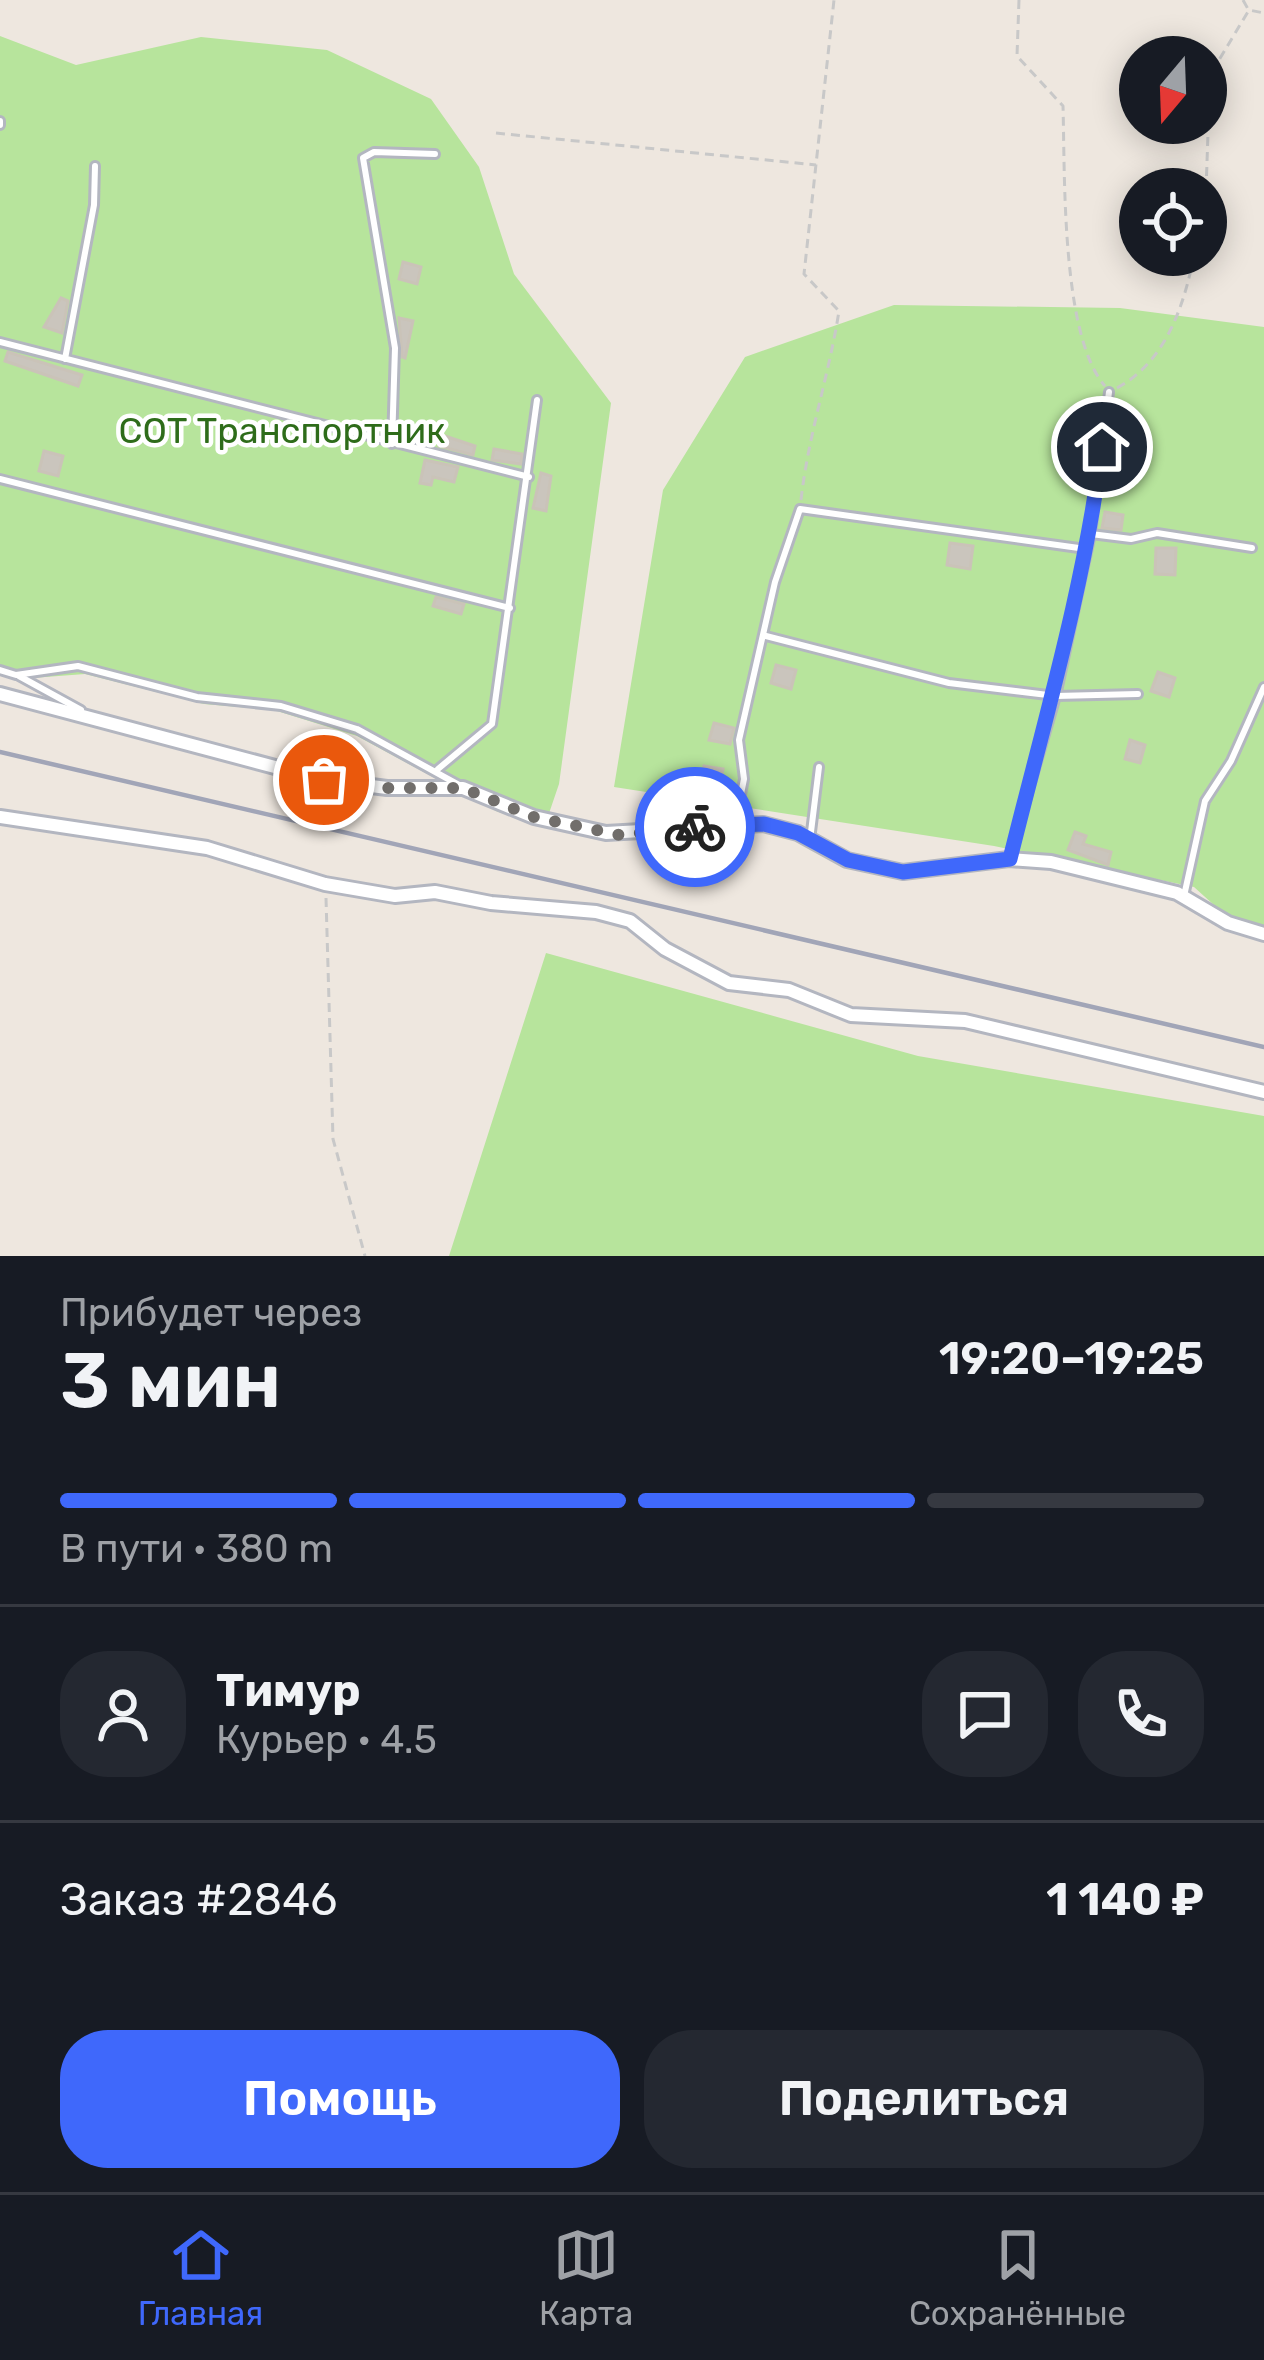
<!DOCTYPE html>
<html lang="ru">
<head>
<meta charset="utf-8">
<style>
	body { margin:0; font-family:Rubik,sans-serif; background:#242831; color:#f1f3f6; height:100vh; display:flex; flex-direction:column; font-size:45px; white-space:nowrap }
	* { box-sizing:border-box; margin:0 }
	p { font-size:39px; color:#9ea1a6 }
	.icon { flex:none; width:66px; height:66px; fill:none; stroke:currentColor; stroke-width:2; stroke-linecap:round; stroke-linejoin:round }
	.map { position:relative; height:1256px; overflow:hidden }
	.sheet { display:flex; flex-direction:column; background:#171b24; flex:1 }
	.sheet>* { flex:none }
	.needle { width:78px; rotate:199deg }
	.controls { position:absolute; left:1119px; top:36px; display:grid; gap:24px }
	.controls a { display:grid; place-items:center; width:108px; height:108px; border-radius:50%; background:#171b24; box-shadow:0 6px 30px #0003; font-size:60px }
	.pin { position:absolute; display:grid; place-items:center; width:102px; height:102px; color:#fff; margin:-51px; border:6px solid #fff; border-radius:50%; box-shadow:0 3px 12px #0007 }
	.courier { position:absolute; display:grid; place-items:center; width:120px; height:120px; margin:-60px; border:9px solid #3f68fb; border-radius:50%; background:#fff; color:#222; box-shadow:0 3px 15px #0007 }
	.summary em { font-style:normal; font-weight:600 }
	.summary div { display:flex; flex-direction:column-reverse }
	.summary { display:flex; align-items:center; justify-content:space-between; height:204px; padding:0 60px }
	h1 { font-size:78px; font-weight:600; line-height:90px }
	.bar { display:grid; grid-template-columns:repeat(4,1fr); gap:18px 12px; align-content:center; height:144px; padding:0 60px }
	.bar i { height:15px; border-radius:9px; background:#363941 }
	.bar .selected { background:#3f68fb }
	.bar p { grid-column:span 4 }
	.line { display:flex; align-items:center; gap:30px; padding:0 60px; border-top:3px solid #363941 }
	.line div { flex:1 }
	.round { display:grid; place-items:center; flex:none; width:126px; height:126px; border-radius:48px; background:#242831 }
	.button { display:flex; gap:24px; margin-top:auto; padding:24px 60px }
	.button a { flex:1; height:138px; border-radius:48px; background:#3f68fb; color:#fff; font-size:48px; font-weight:600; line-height:138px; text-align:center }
	.button a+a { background:#242831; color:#f1f3f6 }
	.tab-bar { display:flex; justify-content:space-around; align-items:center; height:168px; border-top:3px solid #363941; background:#171b24; font-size:33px; color:#9ea1a6 }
	.tab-bar a { display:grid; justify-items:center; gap:6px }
	.tab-bar .selected { color:#3f68fb }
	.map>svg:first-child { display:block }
	.green { fill:#b7e49c }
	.building { fill:#cac5bd; stroke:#cac3b8; stroke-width:3 }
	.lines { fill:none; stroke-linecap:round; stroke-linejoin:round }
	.service-casing { stroke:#b3b6c0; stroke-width:12 }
	.minor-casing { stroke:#b3b6c0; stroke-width:18 }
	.path { stroke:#c8c8c8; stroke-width:3; stroke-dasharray:9 6; stroke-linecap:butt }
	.service { stroke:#fff; stroke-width:6 }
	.minor { stroke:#fff; stroke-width:12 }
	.rail { stroke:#a1a5b7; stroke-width:4.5 }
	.done { stroke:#716e6b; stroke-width:12; stroke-dasharray:0 21.6 }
	.route { stroke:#3f68fb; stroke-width:15 }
	.labels { text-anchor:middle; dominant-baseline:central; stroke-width:9; stroke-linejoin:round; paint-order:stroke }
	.park-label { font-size:36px; fill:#2e6c1a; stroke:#fff }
</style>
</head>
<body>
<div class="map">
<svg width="1264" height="1256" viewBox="0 0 1264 1256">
	<rect width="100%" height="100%" fill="#eee7df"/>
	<!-- green -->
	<path class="green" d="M0,36L76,65L201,37L327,50L431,99L479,167L514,274L611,403L559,784L544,828L496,811L357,736L274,710L204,704L85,674L19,679L0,674Z
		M894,305L1120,308L1264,327V936L1246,934L1194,887L994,846L614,787L663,490L745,357Z
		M546,953L918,1056L1264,1116V1256H449Z"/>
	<!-- building -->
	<path class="building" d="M403,262L421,267L417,284L399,279Z
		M61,298L68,301L62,333L44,327Z
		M399,318L413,321L405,358L402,357Z
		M8,352L82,375L78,386L5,361Z
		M442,435L475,446L473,455L439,446Z
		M1125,437H1143L1142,458H1124Z
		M494,449L522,454L521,464L492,460Z
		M44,451L63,456L58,476L39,471Z
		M425,460L458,467L454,482L433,477L431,485L420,483Z
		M541,473L551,476L546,511L533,508Z
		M1105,512L1123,515L1121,530L1102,528Z
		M950,543L973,546L970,569L947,565Z
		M1156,548H1176L1175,575L1155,574Z
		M436,597L464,604L461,614L433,606Z
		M776,665L796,670L791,689L771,683Z
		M1158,672L1175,678L1169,697L1151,691Z
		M714,723L734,728L730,744L709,740Z
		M1130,740L1145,745L1140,763L1125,759Z
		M704,766L723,769L719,787L701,784Z
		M1075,832L1086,836L1083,844L1111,852L1108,865L1068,850Z"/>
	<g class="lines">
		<!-- service casing -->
		<g class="service-casing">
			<path id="service" d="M0,121V125
				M0,342L529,477
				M65,359L94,205L95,166
				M392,444L395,348L363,158L374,152L435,154
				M0,479L510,608
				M1091,534L1131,539L1157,533L1252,548
				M766,636L949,683L1056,696L1138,694
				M0,670L16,675L78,666L197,697L281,706L357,729L459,785
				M19,676L81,710
				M438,769L492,724L537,400
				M735,824L744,779L739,740L775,582L800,509L1086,549
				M810,840L819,767
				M1010,856L1056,696L1091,534L1109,392
				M1184,896L1205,801L1231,761L1264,687"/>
		</g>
		<!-- minor casing -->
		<g class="minor-casing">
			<path id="minor" d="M0,694L324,780L387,788H463L534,817L606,833L763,824L798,833L847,860L903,872L1009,859L1051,862L1177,893L1228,923L1264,934
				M0,817L207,848L325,884L395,896L435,892L491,903L596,912L630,921L665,949L729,983L789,990L851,1015L965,1021L1264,1092"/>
		</g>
		<!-- path -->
		<path class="path" d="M1019,0L1017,56L1063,106C1065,174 1061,336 1105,386
			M1243,0L1248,9
			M496,133L816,165
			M1206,191L1210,75L1249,10L1264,13
			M1117,388C1165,362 1184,307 1194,255
			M801,500C808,436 829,375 839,311L804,274L834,0
			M326,898L333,1139L365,1256"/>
		<!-- service -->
		<use href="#service" class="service"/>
		<!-- minor -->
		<use href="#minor" class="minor"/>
		<!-- rail -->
		<path class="rail" d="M0,752L1264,1047"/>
	</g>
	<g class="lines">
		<!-- done -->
		<path class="done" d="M324,780L387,788H463L534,817L620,835L695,827"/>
		<!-- route -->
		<path class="route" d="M695,827L764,824L798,833L848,860L903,872L1010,859C1044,722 1084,588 1102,447"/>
	</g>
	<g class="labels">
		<!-- park labels -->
		<g class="park-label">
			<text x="282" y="430">СОТ Транспортник</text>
		</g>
	</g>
</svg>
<div class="controls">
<a><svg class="needle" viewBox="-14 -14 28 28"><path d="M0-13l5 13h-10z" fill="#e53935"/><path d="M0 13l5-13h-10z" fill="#9ea1a6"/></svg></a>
<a><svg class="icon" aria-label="locate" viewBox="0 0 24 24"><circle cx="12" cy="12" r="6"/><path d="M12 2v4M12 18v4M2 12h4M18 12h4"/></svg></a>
</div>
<div class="pin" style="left:324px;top:780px;background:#ea580c"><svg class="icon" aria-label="bag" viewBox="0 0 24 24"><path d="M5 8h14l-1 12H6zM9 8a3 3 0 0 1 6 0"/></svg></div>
<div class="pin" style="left:1102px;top:447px;background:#1f2937"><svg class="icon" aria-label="home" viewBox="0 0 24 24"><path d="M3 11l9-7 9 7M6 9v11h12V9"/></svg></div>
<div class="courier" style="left:695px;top:827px"><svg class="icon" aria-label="bike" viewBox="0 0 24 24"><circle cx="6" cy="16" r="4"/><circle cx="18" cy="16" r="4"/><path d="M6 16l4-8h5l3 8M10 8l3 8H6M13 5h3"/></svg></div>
</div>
<section class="sheet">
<div class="summary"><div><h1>3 мин</h1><p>Прибудет через</p></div><em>19:20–19:25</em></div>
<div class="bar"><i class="selected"></i><i class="selected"></i><i class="selected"></i><i></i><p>В пути · 380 m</p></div>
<div class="line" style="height:216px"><a class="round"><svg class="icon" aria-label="person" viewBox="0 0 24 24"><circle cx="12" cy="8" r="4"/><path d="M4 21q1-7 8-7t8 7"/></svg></a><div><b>Тимур</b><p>Курьер · 4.5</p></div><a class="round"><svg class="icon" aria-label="chat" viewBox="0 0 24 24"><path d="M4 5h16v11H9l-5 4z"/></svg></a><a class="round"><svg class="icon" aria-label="phone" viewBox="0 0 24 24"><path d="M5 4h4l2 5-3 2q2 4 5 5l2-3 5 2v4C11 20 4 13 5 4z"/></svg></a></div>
<div class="line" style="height:156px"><div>Заказ #2846</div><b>1 140 ₽</b></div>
<div class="button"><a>Помощь</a><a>Поделиться</a></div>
</section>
<nav class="tab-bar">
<a class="selected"><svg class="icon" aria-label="home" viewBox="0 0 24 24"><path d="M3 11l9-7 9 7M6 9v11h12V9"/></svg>Главная</a>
<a><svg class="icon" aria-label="map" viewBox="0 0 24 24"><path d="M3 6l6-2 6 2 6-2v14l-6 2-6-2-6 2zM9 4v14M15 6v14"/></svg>Карта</a>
<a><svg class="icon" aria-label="saved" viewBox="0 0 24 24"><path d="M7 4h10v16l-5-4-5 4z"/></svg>Сохранённые</a>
</nav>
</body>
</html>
